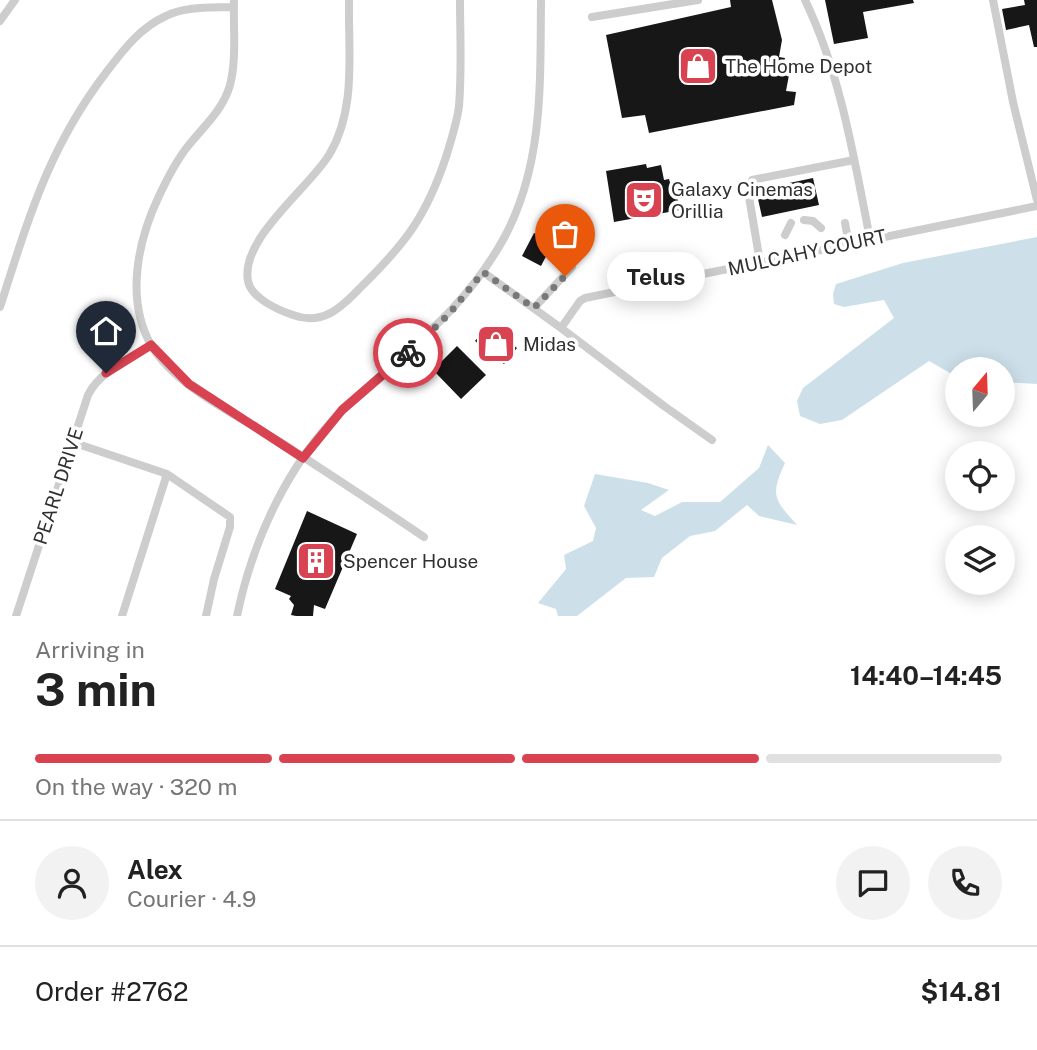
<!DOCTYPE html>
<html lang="en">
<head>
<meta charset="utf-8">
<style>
	body { margin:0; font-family:"Public Sans",sans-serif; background:#f2f2f2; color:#222; height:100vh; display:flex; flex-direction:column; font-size:26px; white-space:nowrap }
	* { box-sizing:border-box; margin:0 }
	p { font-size:23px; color:#767676 }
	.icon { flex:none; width:38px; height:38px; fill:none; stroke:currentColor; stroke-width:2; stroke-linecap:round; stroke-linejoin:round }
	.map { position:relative; height:616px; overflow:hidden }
	.details { display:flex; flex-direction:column; background:#fff; flex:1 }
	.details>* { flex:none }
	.needle { width:46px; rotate:19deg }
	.fabs { position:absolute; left:945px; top:357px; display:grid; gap:14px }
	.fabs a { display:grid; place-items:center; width:70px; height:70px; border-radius:50%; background:#fff; box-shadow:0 4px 18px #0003; font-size:35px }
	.pin { position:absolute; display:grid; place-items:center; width:60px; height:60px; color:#fff; margin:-72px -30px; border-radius:50% 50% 50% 0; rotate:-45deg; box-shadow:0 0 7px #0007 }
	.pin .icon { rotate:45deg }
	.courier { position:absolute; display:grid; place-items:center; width:70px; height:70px; margin:-35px; border:5px solid #d84251; border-radius:50%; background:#fff; color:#222; box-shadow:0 2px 9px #0007 }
	.bubble { position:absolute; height:49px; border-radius:24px; background:#fff; box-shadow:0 4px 18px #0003; font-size:23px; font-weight:700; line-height:49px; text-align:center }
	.summary em { font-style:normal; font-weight:700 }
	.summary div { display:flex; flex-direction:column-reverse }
	.summary { display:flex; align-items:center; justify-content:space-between; height:119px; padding:0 35px }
	h1 { font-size:46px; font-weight:700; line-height:52px }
	.bar { display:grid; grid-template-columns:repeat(4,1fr); gap:10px 7px; align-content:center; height:84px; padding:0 35px }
	.bar i { height:9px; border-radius:5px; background:#e0e0e0 }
	.bar .active { background:#d84251 }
	.bar p { grid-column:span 4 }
	.line { display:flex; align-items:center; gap:18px; padding:0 35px; border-top:2px solid #e0e0e0 }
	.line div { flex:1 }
	.round { display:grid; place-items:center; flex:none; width:74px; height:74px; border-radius:37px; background:#f2f2f2 }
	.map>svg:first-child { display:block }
	.water { fill:#cde0ea }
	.building { fill:#171717 }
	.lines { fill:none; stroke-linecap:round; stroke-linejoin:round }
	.minor { stroke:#cdcdcd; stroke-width:8 }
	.done { stroke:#787878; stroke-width:7; stroke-dasharray:0 12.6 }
	.route { stroke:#d84251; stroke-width:9 }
	.labels { text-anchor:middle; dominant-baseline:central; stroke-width:7; stroke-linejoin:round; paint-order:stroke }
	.poi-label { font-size:19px; fill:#303030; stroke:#fff; text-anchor:start }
	.street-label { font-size:19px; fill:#303030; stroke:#fff }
</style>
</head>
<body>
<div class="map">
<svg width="1037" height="616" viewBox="0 0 1037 616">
	<rect width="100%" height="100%" fill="#fff"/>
	<!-- water -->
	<path class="water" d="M1037,237V384L1003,382V369H957V377L929,361L842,420L820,424L800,416L797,401L803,388L894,318L884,300L844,307L834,304L833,294L836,284L903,263Z
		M768,445L785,463C770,496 774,499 797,525L759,516L747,505L715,531L690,536L662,558L654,577L626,578L577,616H558L556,609L538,603L566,569L564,555L593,541L596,528L584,506L595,474L648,483L669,490L641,510L655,516L682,502H720L759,468Z"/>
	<!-- building -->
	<path class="building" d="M730,0H772L782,40L779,57L785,58L781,74L789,75L786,91L796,92L794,105L649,133L645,115L622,118L606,35L731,7Z
		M825,0H913L914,3L863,12L868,38L834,44Z
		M1024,0H1037V47H1034L1029,25L1006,30L1002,9L1025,5Z
		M646,164L647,168L661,165L664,180L669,179L672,190H676L680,210L614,222L606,171Z
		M813,178L819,205L762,217L756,190Z
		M534,233L553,243L541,266L522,256Z
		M488,325L517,348L504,364L475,341Z
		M457,346L486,375L461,399L433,370Z
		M307,511L357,534L325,609L314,605L313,616H296L291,615L294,605L289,599L291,596L275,589Z"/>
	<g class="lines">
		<!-- minor -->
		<path class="minor" d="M234,0C233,27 237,58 230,85C223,110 204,126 188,146C176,161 167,179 159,196C138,240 125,299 151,345C176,388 241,417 282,443C329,474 377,505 424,537
			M349,0C348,51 357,109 329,155C308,189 240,239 248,281C251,298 278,310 293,315C322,326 341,308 360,288C405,244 426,217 446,157C451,140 457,123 459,106C462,71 460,35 460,0
			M805,0C841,75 854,158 870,239
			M993,0L1013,102L1037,200
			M592,17L698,0
			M0,21L15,0
			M804,220L813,221L821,228
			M845,223L849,244
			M785,235L791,223
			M760,262L748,191L752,180L854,160
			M483,272L561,328L580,301L585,298L1037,206
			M0,307C29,217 49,146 108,70C124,49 141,27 166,16C186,6 211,8 234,7
			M534,308L572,267
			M561,328L664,406L712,440
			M72,442L167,474L230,517V527L214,579L206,616
			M16,616L88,395C100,371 129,359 151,345
			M122,616L167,474
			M237,616C252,543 287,464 342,411C402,352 461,316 504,238C544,164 540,82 541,0"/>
	</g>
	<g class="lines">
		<!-- done -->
		<path class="done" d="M408,353L450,313L483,272L534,308L565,276"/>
		<!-- route -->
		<path class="route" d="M106,373L151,345L189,384L303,458L342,410L408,353"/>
	</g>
	<!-- icons -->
	<defs>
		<g id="shop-square" transform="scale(2.0125)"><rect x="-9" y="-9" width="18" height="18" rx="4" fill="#d84251" stroke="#fff"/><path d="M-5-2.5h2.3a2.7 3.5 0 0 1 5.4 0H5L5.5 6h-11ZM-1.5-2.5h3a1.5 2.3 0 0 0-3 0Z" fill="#fff"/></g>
		<g id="theatre-square" transform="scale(2.0125)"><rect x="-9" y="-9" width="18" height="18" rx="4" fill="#d84251" stroke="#fff"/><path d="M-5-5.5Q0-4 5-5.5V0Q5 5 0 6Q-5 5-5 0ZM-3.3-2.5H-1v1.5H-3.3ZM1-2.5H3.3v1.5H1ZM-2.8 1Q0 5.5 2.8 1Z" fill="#fff"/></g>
		<g id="building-square" transform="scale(2.0125)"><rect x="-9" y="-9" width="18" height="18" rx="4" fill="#d84251" stroke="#fff"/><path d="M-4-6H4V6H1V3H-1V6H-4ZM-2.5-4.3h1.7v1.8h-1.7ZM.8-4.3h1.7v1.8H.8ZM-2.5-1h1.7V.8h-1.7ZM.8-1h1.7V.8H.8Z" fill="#fff"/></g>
	</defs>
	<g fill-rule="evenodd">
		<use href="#shop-square" x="698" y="66"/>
		<use href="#theatre-square" x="644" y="200"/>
		<use href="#shop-square" x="496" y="344"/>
		<use href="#building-square" x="316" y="561"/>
	</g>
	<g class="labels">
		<!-- poi labels -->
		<g class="poi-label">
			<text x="725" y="66">The Home Depot</text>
			<text x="671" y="189">Galaxy Cinemas<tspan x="671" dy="22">Orillia</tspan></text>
			<text x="523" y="344">Midas</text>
			<text x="343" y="561">Spencer House</text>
		</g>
		<!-- street labels -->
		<g class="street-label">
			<text transform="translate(807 252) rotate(-12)">MULCAHY COURT</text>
			<text transform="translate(58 486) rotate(-72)">PEARL DRIVE</text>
		</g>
	</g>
</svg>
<div class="fabs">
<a><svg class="needle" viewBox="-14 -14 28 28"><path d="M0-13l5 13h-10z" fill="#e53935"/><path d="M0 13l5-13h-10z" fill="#767676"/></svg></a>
<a><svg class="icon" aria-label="locate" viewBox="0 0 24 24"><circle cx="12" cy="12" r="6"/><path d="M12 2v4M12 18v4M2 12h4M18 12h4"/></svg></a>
<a><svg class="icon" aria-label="layers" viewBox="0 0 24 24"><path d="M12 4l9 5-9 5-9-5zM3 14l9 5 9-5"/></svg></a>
</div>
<div class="pin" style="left:565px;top:276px;background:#ea580c"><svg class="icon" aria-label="bag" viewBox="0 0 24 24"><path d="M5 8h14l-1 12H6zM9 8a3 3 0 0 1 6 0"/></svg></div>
<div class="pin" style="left:106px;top:373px;background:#1f2937"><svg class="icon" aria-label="home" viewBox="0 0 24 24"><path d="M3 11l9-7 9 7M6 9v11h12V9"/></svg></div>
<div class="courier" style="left:408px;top:353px"><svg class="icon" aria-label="bike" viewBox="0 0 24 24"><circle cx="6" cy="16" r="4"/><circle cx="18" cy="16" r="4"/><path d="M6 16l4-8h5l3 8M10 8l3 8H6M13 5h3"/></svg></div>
<div class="bubble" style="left:607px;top:252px;width:98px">Telus</div>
</div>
<section class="details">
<div class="summary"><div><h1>3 min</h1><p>Arriving in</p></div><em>14:40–14:45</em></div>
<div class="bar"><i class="active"></i><i class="active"></i><i class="active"></i><i></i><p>On the way · 320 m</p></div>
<div class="line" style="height:126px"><a class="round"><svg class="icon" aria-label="person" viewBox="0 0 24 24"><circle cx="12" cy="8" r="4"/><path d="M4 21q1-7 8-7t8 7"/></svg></a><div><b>Alex</b><p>Courier · 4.9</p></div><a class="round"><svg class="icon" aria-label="chat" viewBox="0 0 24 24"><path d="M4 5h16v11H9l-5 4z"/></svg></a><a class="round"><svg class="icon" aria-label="phone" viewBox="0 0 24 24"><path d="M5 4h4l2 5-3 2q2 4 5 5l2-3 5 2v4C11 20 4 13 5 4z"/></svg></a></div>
<div class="line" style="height:91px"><div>Order #2762</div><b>$14.81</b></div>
</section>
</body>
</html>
